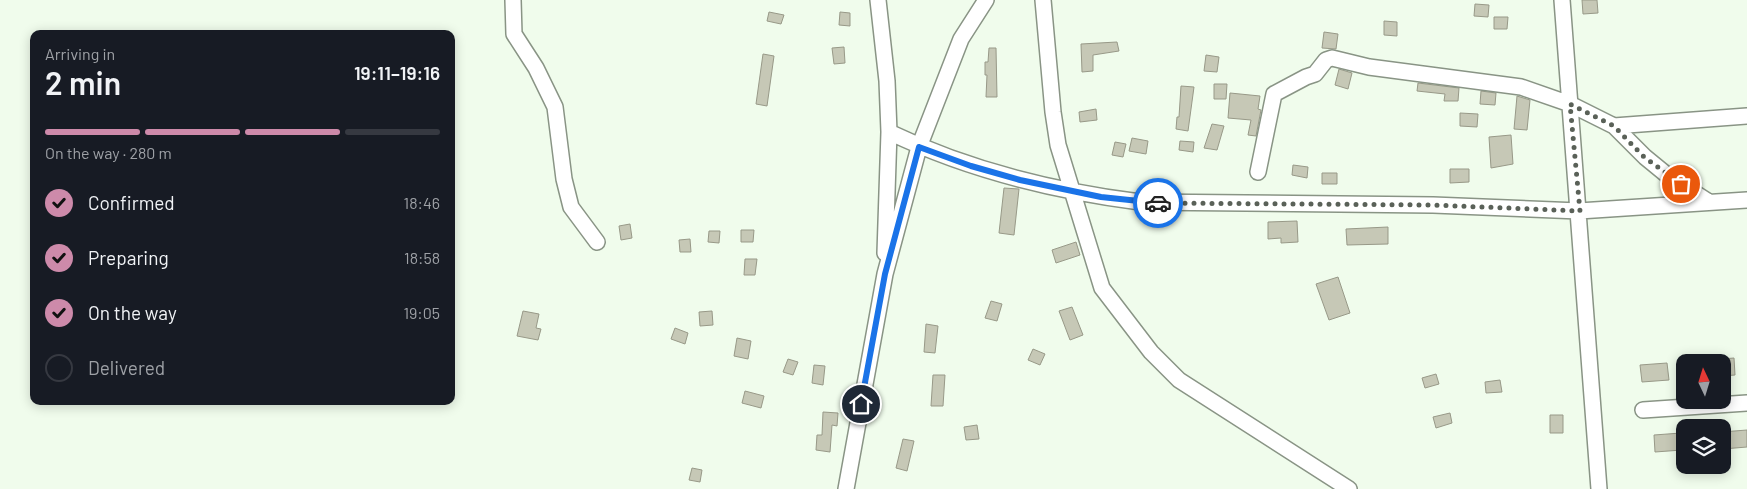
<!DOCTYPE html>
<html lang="en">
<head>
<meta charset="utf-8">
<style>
	body { margin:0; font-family:Barlow,sans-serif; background:#20242c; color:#f1f3f6; height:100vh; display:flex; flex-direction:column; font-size:19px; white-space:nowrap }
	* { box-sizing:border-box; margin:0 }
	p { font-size:16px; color:#9ea1a6 }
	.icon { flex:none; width:28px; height:28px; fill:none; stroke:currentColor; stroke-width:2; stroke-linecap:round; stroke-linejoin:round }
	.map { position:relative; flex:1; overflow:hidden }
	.drawer { position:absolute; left:30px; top:30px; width:425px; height:375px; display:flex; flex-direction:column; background:#171b24; border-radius:10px; box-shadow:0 2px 12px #0003 }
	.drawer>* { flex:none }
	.needle { width:32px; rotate:356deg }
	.buttons { position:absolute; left:1676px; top:354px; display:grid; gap:10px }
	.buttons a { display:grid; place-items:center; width:55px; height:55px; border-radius:10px; background:#171b24; box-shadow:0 2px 12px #0003; font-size:25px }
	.pin { position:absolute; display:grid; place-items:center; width:42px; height:42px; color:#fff; margin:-21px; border:2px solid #fff; border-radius:50%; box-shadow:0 1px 5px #0007 }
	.courier { position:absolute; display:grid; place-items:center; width:50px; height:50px; margin:-25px; border:4px solid #1a73e8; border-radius:50%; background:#fff; color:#222; box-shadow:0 1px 6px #0007 }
	.summary em { font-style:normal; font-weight:600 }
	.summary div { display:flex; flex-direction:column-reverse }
	.summary { display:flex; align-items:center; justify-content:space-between; height:85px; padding:0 15px }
	h1 { font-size:32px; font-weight:600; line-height:38px }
	.bar { display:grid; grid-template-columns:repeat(4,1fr); gap:8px 5px; align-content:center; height:60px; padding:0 15px }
	.bar i { height:6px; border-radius:4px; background:#363941 }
	.bar .current { background:#cd8aaa }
	.bar p { grid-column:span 4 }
	ol { padding:0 15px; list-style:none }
	li { display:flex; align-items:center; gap:15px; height:55px }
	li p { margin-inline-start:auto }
	li .icon { padding:5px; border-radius:50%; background:#cd8aaa; color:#111; stroke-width:4 }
	li:last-child { color:#9ea1a6 }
	li i { width:28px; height:28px; border:2px solid #363941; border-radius:50% }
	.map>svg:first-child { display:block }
	.building { fill:#c6c8b6; stroke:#989988 }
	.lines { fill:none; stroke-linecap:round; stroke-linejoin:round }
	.minor-casing { stroke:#899485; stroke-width:18 }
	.minor { stroke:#fff; stroke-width:15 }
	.done { stroke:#5a6158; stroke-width:5; stroke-dasharray:0 9 }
	.route { stroke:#1a73e8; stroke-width:6 }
</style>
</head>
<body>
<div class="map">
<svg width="1747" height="489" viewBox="0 0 1747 489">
	<rect width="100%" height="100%" fill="#f0fcec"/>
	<!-- building -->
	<path class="building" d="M1582,0H1597L1598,13L1583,14Z
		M1475,4L1489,5L1488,17L1474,16Z
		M769,12L784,15L781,24L767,21Z
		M840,12L850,13V26L839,25Z
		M1494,17H1508L1507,29H1494Z
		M1384,21L1397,22V36L1384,35Z
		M1324,32L1338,34L1336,49L1322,48Z
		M1117,42L1119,51L1093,55V71L1082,72L1081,44Z
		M844,47L845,63L834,64L832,48Z
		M989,48H996L997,97H986L987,75H985V62H988Z
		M763,54L774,56L767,106L756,104Z
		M1206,55L1219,57L1217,72L1204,71Z
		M1339,69L1352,73L1348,89L1335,85Z
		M1418,83L1459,88L1458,101H1444L1445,94L1417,91Z
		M1214,84H1227L1226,99H1214Z
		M1181,86L1194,87L1188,131L1176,129L1177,117H1179Z
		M1481,91L1496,93L1495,105L1480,104Z
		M1230,93L1260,96L1258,109L1261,110L1256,136L1248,135L1251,120L1228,118Z
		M1517,96L1530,100L1527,130L1514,129Z
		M1096,109L1097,120L1080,122L1079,112Z
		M1460,113L1478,114L1477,127L1460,126Z
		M1212,124L1224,126L1217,150L1204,148Z
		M1511,135L1513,164L1491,168L1489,137Z
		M1132,138L1148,141L1146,154L1129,151Z
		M1180,141L1194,142L1193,152L1179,150Z
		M1115,142L1126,144L1123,157L1112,155Z
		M1293,165L1308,167L1307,178L1292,175Z
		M1450,169H1469V182L1450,183Z
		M1322,173H1337V184H1322Z
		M1004,188L1019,189L1014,235L999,233Z
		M1297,221L1298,242L1281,243V238L1268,239V222Z
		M630,224L632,238L621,240L619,226Z
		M1388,227V244L1347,245L1346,229Z
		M741,230H754L753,242H741Z
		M709,231H720L719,243L708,242Z
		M690,239L691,252H680L679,240Z
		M1076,242L1080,255L1056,263L1052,250Z
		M745,259H757L755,275H744Z
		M1338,277L1350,313L1329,320L1316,284Z
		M991,301L1002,304L997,321L985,318Z
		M1072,307L1083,335L1070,340L1059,311Z
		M523,311L539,314L536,328L541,329L538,340L517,336Z
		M712,311L713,325L700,326L699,312Z
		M926,324L938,326L935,353L924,352Z
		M675,328L688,333L685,344L671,339Z
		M737,338L751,341L748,359L734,356Z
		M1033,349L1045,354L1040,365L1028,360Z
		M1734,358L1735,375L1722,376V359Z
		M788,359L798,362L793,375L783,372Z
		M1667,363L1669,380L1642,382L1640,365Z
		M814,365L825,366L823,385L812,383Z
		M1436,374L1439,384L1425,388L1422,378Z
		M933,375H945L943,406H931Z
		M1500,380L1502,392L1486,393L1485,382Z
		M745,391L764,396L761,408L742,403Z
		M823,412L838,413L837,426L832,425L830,452L816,450L817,435H822Z
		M1450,413L1452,423L1436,428L1433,417Z
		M1550,415H1563V433H1550Z
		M977,425L979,439L966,440L964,427Z
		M1747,430V447L1723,449L1722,432Z
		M1681,433L1682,450L1655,452L1654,435Z
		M903,439L914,441L907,471L896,468Z
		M692,468L702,470L700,482L689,480Z"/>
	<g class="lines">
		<!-- minor casing -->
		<g class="minor-casing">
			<path id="minor" d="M513,0L514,34L536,68L555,107L564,179L571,207L597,242
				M878,0L887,81L889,132L885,253
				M1043,0L1053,112L1058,145L1102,288L1151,352L1179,380L1349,489
				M1562,0L1599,489
				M1614,126L1747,116
				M889,132C968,170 1054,191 1140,202L1433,205L1579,211L1747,200
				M1258,172L1274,94L1306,77L1315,74L1326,60L1332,58L1369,67L1521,87L1570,104L1614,126L1645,157L1667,175L1709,202
				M1643,410L1747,403
				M846,489L885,274L919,147L961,39L986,0"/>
		</g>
		<!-- minor -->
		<use href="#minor" class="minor"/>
	</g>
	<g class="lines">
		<!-- done -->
		<path class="done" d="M1158,203L1433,205L1580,211L1570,104L1614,126L1644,157L1681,184"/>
		<!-- route -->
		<path class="route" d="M861,404L885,274L919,147L971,166L1020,180L1101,197L1158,203"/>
	</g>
</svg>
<div class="buttons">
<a><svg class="needle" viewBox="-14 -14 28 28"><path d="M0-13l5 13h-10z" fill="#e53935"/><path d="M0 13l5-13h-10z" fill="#9ea1a6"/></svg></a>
<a><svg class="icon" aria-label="layers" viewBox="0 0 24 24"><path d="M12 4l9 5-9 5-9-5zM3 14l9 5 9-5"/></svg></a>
</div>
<div class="pin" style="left:1681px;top:184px;background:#ea580c"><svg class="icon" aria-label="bag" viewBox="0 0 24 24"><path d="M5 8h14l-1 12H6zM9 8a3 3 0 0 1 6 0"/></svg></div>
<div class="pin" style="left:861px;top:404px;background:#1f2937"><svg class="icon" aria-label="home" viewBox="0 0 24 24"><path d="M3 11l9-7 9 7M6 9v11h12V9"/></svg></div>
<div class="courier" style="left:1158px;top:203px"><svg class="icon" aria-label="car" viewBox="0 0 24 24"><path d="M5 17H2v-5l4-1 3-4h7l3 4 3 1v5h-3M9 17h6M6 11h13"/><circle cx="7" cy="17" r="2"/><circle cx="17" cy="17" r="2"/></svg></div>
<section class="drawer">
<div class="summary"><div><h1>2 min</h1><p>Arriving in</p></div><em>19:11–19:16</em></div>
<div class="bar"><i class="current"></i><i class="current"></i><i class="current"></i><i></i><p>On the way · 280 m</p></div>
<ol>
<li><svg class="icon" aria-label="check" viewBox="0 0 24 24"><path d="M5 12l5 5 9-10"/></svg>Confirmed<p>18:46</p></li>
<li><svg class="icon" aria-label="check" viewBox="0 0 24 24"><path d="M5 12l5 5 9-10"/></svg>Preparing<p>18:58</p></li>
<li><svg class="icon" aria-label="check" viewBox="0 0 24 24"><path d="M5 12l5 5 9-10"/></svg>On the way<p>19:05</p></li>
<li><i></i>Delivered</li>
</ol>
</section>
</div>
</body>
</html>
